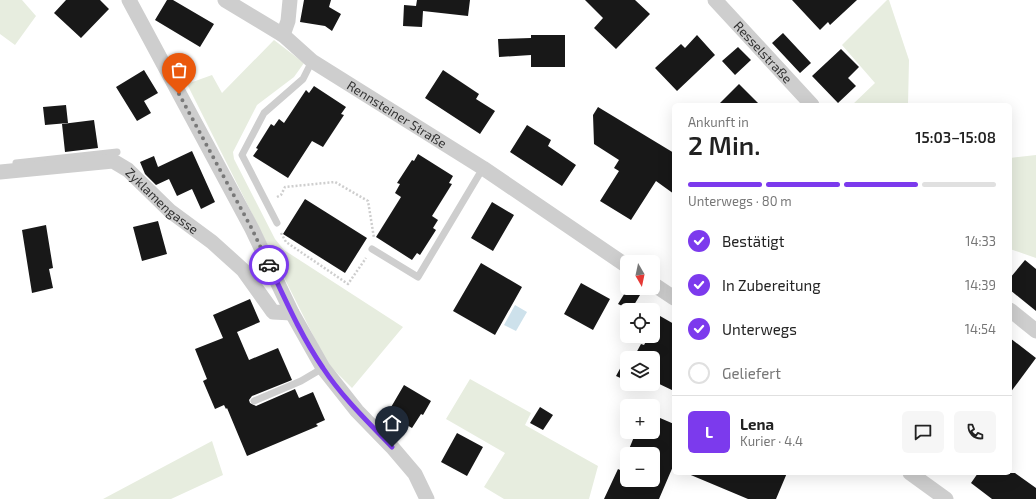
<!DOCTYPE html>
<html lang="de">
<head>
<meta charset="utf-8">
<style>
	body { margin:0; font-family:"Exo 2",sans-serif; background:#f6f6f6; color:#222; height:100vh; display:flex; flex-direction:column; font-size:15px; white-space:nowrap }
	* { box-sizing:border-box; margin:0 }
	p { font-size:13px; color:#767676 }
	.icon { flex:none; width:22px; height:22px; fill:none; stroke:currentColor; stroke-width:2; stroke-linecap:round; stroke-linejoin:round }
	.map { position:relative; flex:1; overflow:hidden }
	.drawer { position:absolute; left:672px; top:103px; width:340px; height:372px; display:flex; flex-direction:column; background:#fff; border-radius:6px; box-shadow:0 4px 16px #0002 }
	.drawer>* { flex:none }
	.needle { width:26px; rotate:171deg }
	.buttons { position:absolute; left:620px; top:255px; display:grid; gap:8px }
	.buttons a { display:grid; place-items:center; width:40px; height:40px; border-radius:6px; background:#fff; box-shadow:0 4px 16px #0002; font-size:20px }
	.pin { position:absolute; display:grid; place-items:center; width:34px; height:34px; color:#fff; margin:-41px -17px; border-radius:50% 50% 50% 0; rotate:-45deg; box-shadow:0 0 4px #0007 }
	.pin .icon { rotate:45deg }
	.courier { position:absolute; display:grid; place-items:center; width:40px; height:40px; margin:-20px; border:3px solid #7c3aed; border-radius:50%; background:#fff; color:#222; box-shadow:0 1px 5px #0007 }
	.headline em { font-style:normal; font-weight:600 }
	.headline div { display:flex; flex-direction:column-reverse }
	.headline { display:flex; align-items:center; justify-content:space-between; height:68px; padding:0 16px }
	h1 { font-size:26px; font-weight:600; line-height:30px }
	.bar { display:grid; grid-template-columns:repeat(4,1fr); gap:6px 4px; align-content:center; height:48px; padding:0 16px }
	.bar i { height:5px; border-radius:3px; background:#e0e0e0 }
	.bar .current { background:#7c3aed }
	.bar p { grid-column:span 4 }
	.line { display:flex; align-items:center; gap:10px; padding:0 16px; border-top:1px solid #e0e0e0 }
	.line div { flex:1 }
	.round { display:grid; place-items:center; flex:none; width:42px; height:42px; border-radius:6px; background:#f6f6f6 }
	ol { padding:0 16px; list-style:none }
	li { display:flex; align-items:center; gap:12px; height:44px }
	li p { margin-inline-start:auto }
	li .icon { padding:4px; border-radius:50%; background:#7c3aed; color:#fff; stroke-width:4 }
	li:last-child { color:#767676 }
	li i { width:22px; height:22px; border:2px solid #e0e0e0; border-radius:50% }
	.map>svg:first-child { display:block }
	.green { fill:#e7eddf }
	.water { fill:#cde1eb }
	.building { fill:#181818 }
	.lines { fill:none; stroke-linecap:round; stroke-linejoin:round }
	.path { stroke:#cecece; stroke-width:2.5; stroke-dasharray:2 2; stroke-linecap:butt }
	.lane { stroke:#cecece; stroke-width:7 }
	.street { stroke:#cecece; stroke-width:15 }
	.done { stroke:#797979; stroke-width:4; stroke-dasharray:0 7.2 }
	.route { stroke:#7c3aed; stroke-width:5 }
	.labels { text-anchor:middle; dominant-baseline:central; stroke-width:4; stroke-linejoin:round; paint-order:stroke }
	.street-label { font-size:13px; fill:#313131; stroke:#fff }
</style>
</head>
<body>
<div class="map">
<svg width="1036" height="499" viewBox="0 0 1036 499">
	<rect width="100%" height="100%" fill="#fff"/>
	<!-- green -->
	<path class="green" d="M0,0H22L36,16L15,45L0,34Z
		M887,0H889L909,60L908,105H852L875,83L842,45Z
		M274,40L304,63L294,77L257,105L233,152L234,159L275,239L284,250L403,327L352,388L327,363L187,84L212,75L222,93Z
		M1036,155V258L1010,249V158Z
		M470,379L531,413L525,425L598,466L589,499H504L484,487L505,453L446,419Z
		M212,441L223,475L171,499H103Z"/>
	<!-- water -->
	<path class="water" d="M515,305L527,312L516,331L504,325Z"/>
	<!-- building -->
	<path class="building" d="M66,0H100L109,9L81,38L54,13Z
		M167,0H173L214,24L200,47L155,20Z
		M304,0H331L329,7L341,14L332,31L325,26L300,22Z
		M417,0H470L468,16L423,11L422,27L403,26L404,5L416,6Z
		M585,0H635L650,14L616,49L594,28L603,18Z
		M792,0H857L830,25L828,22L820,30Z
		M783,33L811,63L800,73L772,43Z
		M531,35H565V67H531V55L499,57L498,39L531,38Z
		M697,35L715,55L677,91L655,68L681,44L685,48Z
		M738,47L751,60L735,75L722,61Z
		M841,49L859,67L848,78L856,86L838,103L812,76Z
		M144,70L158,93L144,101L151,113L137,121L116,87Z
		M443,70L479,94L476,99L495,111L480,134L425,98Z
		M739,84L760,105H718Z
		M314,86L346,107L341,114L344,115L323,147L312,141L288,178L253,156L258,149L256,148L271,124L274,126L279,119L284,123L306,90L309,93Z
		M66,105L68,123L45,125L43,107Z
		M598,107L674,153V194L656,181L631,220L600,201L619,171L614,168L619,160L594,144L593,115Z
		M94,120L98,148L65,152L62,124Z
		M527,125L551,140L548,146L576,165L562,186L510,152Z
		M192,151L215,202L201,209L192,189L177,196L169,179L156,185L145,174L140,162L154,156L158,167Z
		M418,154L453,176L449,183L452,184L432,216L438,220L433,228L436,230L420,255L417,253L412,260L376,237L401,197L395,193L400,184L397,183L412,160L414,161Z
		M305,199L367,238L345,273L283,234Z
		M492,202L514,215L493,251L471,238Z
		M158,221L167,254L142,261L133,227Z
		M46,225L53,268L49,269L53,288L32,293L22,230Z
		M1025,260L1036,269V311L1010,290V278Z
		M481,263L522,287L495,335L453,311Z
		M581,283L610,299L593,330L564,314Z
		M628,288L640,295L631,310L618,304Z
		M250,299L260,322L237,332L249,360L278,348L292,380L252,396L249,400L250,403L256,406L295,389L299,398L313,392L325,420L316,424L318,426L247,456L227,408L226,409L224,405L215,409L203,381L207,379L195,349L223,338L213,315Z
		M660,316L674,324V391L653,381V358H627V381L616,376L629,352L635,355L641,344L644,345L649,336H653V329Z
		M1010,338L1036,358L1010,393Z
		M404,385L431,401L423,415L421,414L412,428L387,414Z
		M540,407L553,415L543,430L530,423Z
		M653,415L674,424V464L659,499H604L618,469L620,470L627,454V480H653V454H627L636,432H653Z
		M457,433L483,447L467,476L441,462Z
		M686,473H787L776,499H748Z
		M978,473H1015L1036,488V499H992L971,483Z"/>
	<g class="lines">
		<!-- path -->
		<path class="path" d="M277,197L281,195L285,187L335,182L368,201L374,238
			M281,233L286,242L348,284L366,258"/>
		<!-- lane -->
		<path class="lane" d="M16,163L117,152
			M277,223L242,155L264,113L303,79L312,61
			M372,249L418,277L483,168
			M254,401L301,381L323,368"/>
		<!-- street -->
		<g class="street">
			<path d="M129,0L252,229L292,313L323,368L357,411L392,447L415,474L427,499"/>
			<path id="s1" d="M225,0L283,35L312,61L483,168L627,266"/>
			<path id="s2" d="M715,0L812,105"/>
			<path d="M283,35L288,21L290,0"/>
			<path id="s3" d="M0,172L113,161L128,170L170,211L212,242L243,270L273,312L292,313"/>
			<path d="M653,284L674,298"/>
			<path d="M1010,310L1036,331"/>
			<path d="M910,473L946,499"/>
		</g>
	</g>
	<g class="lines">
		<!-- done -->
		<path class="done" d="M179,94L252,229L269,265"/>
		<!-- route -->
		<path class="route" d="M269,265C285,299 301,336 323,368C342,397 368,422 392,447"/>
	</g>
	<g class="labels">
		<!-- street labels -->
		<g class="street-label">
			<text stroke="none"><textPath href="#s2" startOffset="71">Resselstraße</textPath></text>
			<text stroke="none"><textPath href="#s1" startOffset="207">Rennsteiner Straße</textPath></text>
			<text stroke="none"><textPath href="#s3" startOffset="177">Zyklamengasse</textPath></text>
		</g>
	</g>
</svg>
<div class="buttons">
<a><svg class="needle" viewBox="-14 -14 28 28"><path d="M0-13l5 13h-10z" fill="#e53935"/><path d="M0 13l5-13h-10z" fill="#767676"/></svg></a>
<a><svg class="icon" aria-label="locate" viewBox="0 0 24 24"><circle cx="12" cy="12" r="6"/><path d="M12 2v4M12 18v4M2 12h4M18 12h4"/></svg></a>
<a><svg class="icon" aria-label="layers" viewBox="0 0 24 24"><path d="M12 4l9 5-9 5-9-5zM3 14l9 5 9-5"/></svg></a>
<a>+</a>
<a>−</a>
</div>
<div class="pin" style="left:179px;top:94px;background:#ea580c"><svg class="icon" aria-label="bag" viewBox="0 0 24 24"><path d="M5 8h14l-1 12H6zM9 8a3 3 0 0 1 6 0"/></svg></div>
<div class="pin" style="left:392px;top:447px;background:#1f2937"><svg class="icon" aria-label="home" viewBox="0 0 24 24"><path d="M3 11l9-7 9 7M6 9v11h12V9"/></svg></div>
<div class="courier" style="left:269px;top:265px"><svg class="icon" aria-label="car" viewBox="0 0 24 24"><path d="M5 17H2v-5l4-1 3-4h7l3 4 3 1v5h-3M9 17h6M6 11h13"/><circle cx="7" cy="17" r="2"/><circle cx="17" cy="17" r="2"/></svg></div>
<section class="drawer">
<div class="headline"><div><h1>2 Min.</h1><p>Ankunft in</p></div><em>15:03–15:08</em></div>
<div class="bar"><i class="current"></i><i class="current"></i><i class="current"></i><i></i><p>Unterwegs · 80 m</p></div>
<ol>
<li><svg class="icon" aria-label="check" viewBox="0 0 24 24"><path d="M5 12l5 5 9-10"/></svg>Bestätigt<p>14:33</p></li>
<li><svg class="icon" aria-label="check" viewBox="0 0 24 24"><path d="M5 12l5 5 9-10"/></svg>In Zubereitung<p>14:39</p></li>
<li><svg class="icon" aria-label="check" viewBox="0 0 24 24"><path d="M5 12l5 5 9-10"/></svg>Unterwegs<p>14:54</p></li>
<li><i></i>Geliefert</li>
</ol>
<div class="line" style="height:72px"><b class="round" style="background:#7c3aed;color:#fff">L</b><div><b>Lena</b><p>Kurier · 4.4</p></div><a class="round"><svg class="icon" aria-label="chat" viewBox="0 0 24 24"><path d="M4 5h16v11H9l-5 4z"/></svg></a><a class="round"><svg class="icon" aria-label="phone" viewBox="0 0 24 24"><path d="M5 4h4l2 5-3 2q2 4 5 5l2-3 5 2v4C11 20 4 13 5 4z"/></svg></a></div>
</section>
</div>
</body>
</html>
